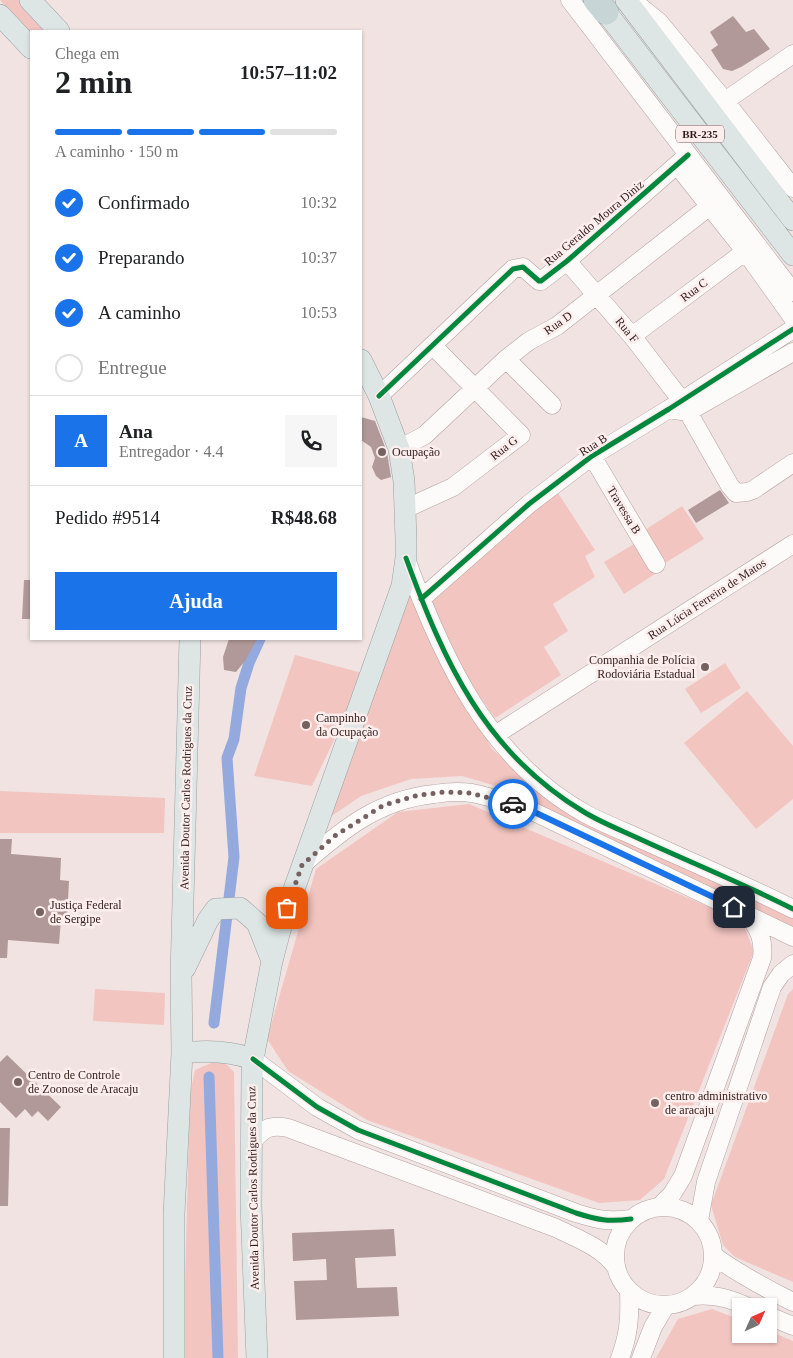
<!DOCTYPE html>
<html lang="pt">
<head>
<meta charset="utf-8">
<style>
	body { margin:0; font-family:"Times New Roman",serif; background:#f6f6f6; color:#202124; height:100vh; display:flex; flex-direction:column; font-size:19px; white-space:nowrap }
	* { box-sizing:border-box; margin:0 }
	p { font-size:16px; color:#757577 }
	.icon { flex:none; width:28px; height:28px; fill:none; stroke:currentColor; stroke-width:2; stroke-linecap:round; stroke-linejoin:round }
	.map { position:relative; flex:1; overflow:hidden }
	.side { position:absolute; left:30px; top:30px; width:332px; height:610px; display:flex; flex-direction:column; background:#fff; border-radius:0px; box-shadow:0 1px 4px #0004 }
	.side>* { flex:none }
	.needle { width:32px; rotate:45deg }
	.fabs { position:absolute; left:732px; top:1298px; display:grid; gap:10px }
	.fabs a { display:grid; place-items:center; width:45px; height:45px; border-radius:0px; background:#fff; box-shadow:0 1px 4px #0004; font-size:25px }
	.pin { position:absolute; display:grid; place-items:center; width:42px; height:42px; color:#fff; margin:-21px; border-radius:10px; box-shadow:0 2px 8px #0006 }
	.courier { position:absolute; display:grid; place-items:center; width:50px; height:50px; margin:-25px; border:4px solid #1a73e8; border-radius:50%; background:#fff; color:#222; box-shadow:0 1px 6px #0007 }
	.overview em { font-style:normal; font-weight:800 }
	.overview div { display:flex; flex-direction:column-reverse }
	.overview { display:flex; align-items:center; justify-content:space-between; height:85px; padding:0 25px }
	h1 { font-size:32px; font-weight:800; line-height:38px }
	.bar { display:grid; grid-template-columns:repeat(4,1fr); gap:8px 5px; align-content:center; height:60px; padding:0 25px }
	.bar i { height:6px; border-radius:4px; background:#e0e0e0 }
	.bar .on { background:#1a73e8 }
	.bar p { grid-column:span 4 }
	.line { display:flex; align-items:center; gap:12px; padding:0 25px; border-top:1px solid #e0e0e0 }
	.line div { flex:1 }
	.round { display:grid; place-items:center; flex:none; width:52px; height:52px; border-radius:0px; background:#f6f6f6 }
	ol { padding:0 25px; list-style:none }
	li { display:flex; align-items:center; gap:15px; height:55px }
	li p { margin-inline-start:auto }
	li .icon { padding:5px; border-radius:50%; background:#1a73e8; color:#fff; stroke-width:4 }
	li:last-child { color:#757577 }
	li i { width:28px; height:28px; border:2px solid #e0e0e0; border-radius:50% }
	.action { display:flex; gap:10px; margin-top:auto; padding:10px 25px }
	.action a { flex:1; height:58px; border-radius:0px; background:#1a73e8; color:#fff; font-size:20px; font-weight:800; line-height:58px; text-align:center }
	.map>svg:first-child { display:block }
	.green { fill:#f2c5c1 }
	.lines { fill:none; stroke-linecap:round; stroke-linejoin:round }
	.canal { stroke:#94a9dd; stroke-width:11 }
	.building { fill:#b09998 }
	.minor-casing { stroke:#b2a2a0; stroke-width:19 }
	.major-casing { stroke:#98a0a1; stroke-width:22 }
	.highway-casing { stroke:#98a0a1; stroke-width:26 }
	.minor { stroke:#fdfbfa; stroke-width:18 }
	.major { stroke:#dde5e5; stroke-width:21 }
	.highway { stroke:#c7d5d6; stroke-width:25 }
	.cycleway-casing { stroke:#fbeeed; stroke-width:8 }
	.cycleway { stroke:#00873e; stroke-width:5 }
	.done { stroke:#756160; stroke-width:5; stroke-dasharray:0 9 }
	.route { stroke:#1a73e8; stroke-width:6 }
	.poi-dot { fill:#756160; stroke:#fbeeed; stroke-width:2 }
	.labels { text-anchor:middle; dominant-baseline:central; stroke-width:5; stroke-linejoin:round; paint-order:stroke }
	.shield { fill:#fbeeed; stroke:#6e5a59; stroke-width:1 }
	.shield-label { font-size:11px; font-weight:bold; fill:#321b1a }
	.street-label { font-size:12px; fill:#321b1a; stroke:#fbeeed }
	.poi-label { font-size:12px; fill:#321b1a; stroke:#fbeeed; text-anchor:start }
</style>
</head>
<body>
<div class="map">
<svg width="793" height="1358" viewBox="0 0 793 1358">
	<rect width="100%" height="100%" fill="#f1e3e1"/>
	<!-- green -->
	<path class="green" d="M0,0H28L58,31H31V34Z
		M556,490L595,550L585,556L595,577L553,604L568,631L544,647L561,675L495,718L453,659L431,603Z
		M682,506L704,539L665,563L645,530Z
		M639,541L658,572L624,594L604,562Z
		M406,583L444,667L493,750L525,778L793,917V932L510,790L462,776L411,779L361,796L320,824Z
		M295,655L366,674L312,786L254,776Z
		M725,663L741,688L701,713L685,689Z
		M747,691L793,746V799L756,829L684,743Z
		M0,791L165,798L164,833H0Z
		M469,804L742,921L754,951L664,1179L640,1200L599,1203L367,1120L288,1071L267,1039L316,869L398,812Z
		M95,989L165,993L164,1025L93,1021Z
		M793,989V1282L735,1257L723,1245L711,1205L788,994Z
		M221,1059L234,1072L238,1358H183L190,1095L195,1070Z
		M712,1309L741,1320V1334H769V1331L793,1341V1358H656L678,1319Z"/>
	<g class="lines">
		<!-- canal -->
		<path class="canal" d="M214,1023L234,857L227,758L234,739L241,688L249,663L260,639
			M209,1077L218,1358"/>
	</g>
	<!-- building -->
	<path class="building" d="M733,16L746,32L754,29L770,49L741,67L732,71L723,69L711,50L718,45L710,32Z
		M361,417L375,421L387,452L391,477L381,480L376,476L372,467L375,458L371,447L361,440Z
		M720,490L729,503L696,523L688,510Z
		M24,580H31V619H22Z
		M229,639H257L245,661L236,672L224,670L223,657Z
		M0,839H12L11,854L61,858L60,880L69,881L67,919H61L59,944L8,940L7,958H0Z
		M7,1055L61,1107L48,1121L38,1111L32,1117L25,1109L16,1118L0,1102V1062Z
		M0,1128H10L8,1206H0Z
		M394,1229L396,1256L355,1258L357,1288L397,1287L399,1316L296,1320L294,1281L327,1280L326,1259L293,1261L292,1233Z"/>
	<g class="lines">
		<!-- minor casing -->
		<g class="minor-casing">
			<path id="minor" d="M570,0L793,292
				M632,0L659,22L725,101L793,188
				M725,101L793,54
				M677,165L745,251L793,318
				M567,261L632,336L682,401
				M632,336L754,245
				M506,359L552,405
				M379,396L513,269L523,267L539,281H541L567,261L688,155
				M669,409L688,412L730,486L736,493L747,492L753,490L793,463
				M688,412L793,352
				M399,449L425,435L506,359L529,341L557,326L720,198
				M592,456L656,564
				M405,509L453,487L521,435L433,346
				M406,559C442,658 489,761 586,814C601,822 618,829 634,836C687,860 741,883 793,909
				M421,599L529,504L592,456L669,409L793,329
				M495,735L793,544
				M302,865C343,829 378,800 434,794C446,792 459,791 472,793C492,797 511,804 530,810L793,937
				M253,1059L317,1107L358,1130L576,1213C598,1220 608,1222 631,1219
				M251,1143C263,1129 269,1124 288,1128L556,1228C578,1239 602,1247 616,1267
				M660,1206L672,1194L683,1176L762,958C764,938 759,931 749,915
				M615 1256a49 49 0 1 1 98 0a49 49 0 1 1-98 0Z
				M699,1221L706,1182L772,987L781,974L793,964
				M714,1256C739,1274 765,1288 793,1302
				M693,1296C714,1294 728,1298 746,1306
				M769,1316L793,1326
				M620,1358C629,1334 630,1317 629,1291
				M641,1358L653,1327L666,1305"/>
		</g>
		<!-- major casing -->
		<g class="major-casing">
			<path id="major" d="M30,0L59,31
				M626,0L793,220
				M606,12L793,255
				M0,15L31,48
				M185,968L208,920L216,909L240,908L257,923L272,961
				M182,1053C206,1050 230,1051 253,1059
				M174,1358V1214L182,1053L181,975L190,639
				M257,1358L251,1206L252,1073L253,1059L272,961L282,923L402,586L406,558V539L404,481L399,449L379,396L361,360"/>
		</g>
		<!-- highway casing -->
		<g class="highway-casing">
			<path id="highway" d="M596,0L606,12"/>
		</g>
		<!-- minor -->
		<use href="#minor" class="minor"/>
		<!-- major -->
		<use href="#major" class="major"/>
		<!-- highway -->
		<use href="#highway" class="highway"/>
		<!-- cycleway casing -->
		<g class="cycleway-casing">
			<path id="cycleway" d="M379,396L513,269L523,267L539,281H541L567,261L688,155
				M406,558C444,662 485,753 584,812C602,823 623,831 642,840C692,863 744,884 793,909
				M421,599L529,504L592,456L669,409L793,329
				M253,1059L317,1107L358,1130L576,1213C598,1220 608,1222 631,1219"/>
		</g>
		<!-- cycleway -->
		<use href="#cycleway" class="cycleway"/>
	</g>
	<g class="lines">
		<!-- done -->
		<path class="done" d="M287,908L302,865L336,835L384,805L419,795L445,792L470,793L513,804"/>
		<!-- route -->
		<path class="route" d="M513,804L530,810L734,907"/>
	</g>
	<!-- markers -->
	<g class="poi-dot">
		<circle cx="382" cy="452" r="5"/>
		<circle cx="705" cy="667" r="5"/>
		<circle cx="306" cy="725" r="5"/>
		<circle cx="40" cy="912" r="5"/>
		<circle cx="18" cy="1082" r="5"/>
		<circle cx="655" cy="1103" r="5"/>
	</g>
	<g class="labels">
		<!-- shield labels -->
		<rect class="shield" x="676" y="125.5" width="48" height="17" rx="4"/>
		<g class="shield-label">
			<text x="700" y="134">BR-235</text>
		</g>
		<!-- street labels -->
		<g class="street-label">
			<text transform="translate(594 223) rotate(-40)">Rua Geraldo Moura Diniz</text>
			<text transform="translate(694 290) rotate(-37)">Rua C</text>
			<text transform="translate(558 323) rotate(-35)">Rua D</text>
			<text transform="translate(627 330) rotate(51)">Rua F</text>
			<text transform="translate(593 445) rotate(-33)">Rua B</text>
			<text transform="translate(504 448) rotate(-38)">Rua G</text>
			<text transform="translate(624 510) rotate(59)">Travessa B</text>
			<text transform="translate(707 599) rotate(-33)">Rua Lúcia Ferreira de Matos</text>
			<text transform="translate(186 788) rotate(-89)">Avenida Doutor Carlos Rodrigues da Cruz</text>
			<text transform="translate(253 1188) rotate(-91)">Avenida Doutor Carlos Rodrigues da Cruz</text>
		</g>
		<!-- poi labels -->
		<g class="poi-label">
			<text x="392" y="452">Ocupação</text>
			<text x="695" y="660" text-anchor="end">Companhia de Polícia<tspan x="695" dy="14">Rodoviária Estadual</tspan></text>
			<text x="316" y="718">Campinho<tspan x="316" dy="14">da Ocupação</tspan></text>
			<text x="50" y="905">Justiça Federal<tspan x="50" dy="14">de Sergipe</tspan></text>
			<text x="28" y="1075">Centro de Controle<tspan x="28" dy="14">de Zoonose de Aracaju</tspan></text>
			<text x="665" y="1096">centro administrativo<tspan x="665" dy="14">de aracaju</tspan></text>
		</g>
	</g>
</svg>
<div class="fabs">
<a><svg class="needle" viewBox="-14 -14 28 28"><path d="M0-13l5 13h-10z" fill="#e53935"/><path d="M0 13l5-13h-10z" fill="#757577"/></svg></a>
</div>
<div class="pin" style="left:287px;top:908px;background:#ea580c"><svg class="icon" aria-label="bag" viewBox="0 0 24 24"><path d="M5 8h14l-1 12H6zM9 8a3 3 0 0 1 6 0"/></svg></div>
<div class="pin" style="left:734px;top:907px;background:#1f2937"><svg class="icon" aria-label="home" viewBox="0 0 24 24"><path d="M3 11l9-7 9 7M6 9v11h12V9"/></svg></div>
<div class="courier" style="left:513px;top:804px"><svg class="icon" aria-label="car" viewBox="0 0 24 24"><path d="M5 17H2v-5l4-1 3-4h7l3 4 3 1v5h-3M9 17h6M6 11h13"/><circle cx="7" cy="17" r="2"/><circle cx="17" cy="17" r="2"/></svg></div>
<section class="side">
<div class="overview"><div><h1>2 min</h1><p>Chega em</p></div><em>10:57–11:02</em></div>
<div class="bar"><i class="on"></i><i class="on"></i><i class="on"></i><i></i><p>A caminho · 150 m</p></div>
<ol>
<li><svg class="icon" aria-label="check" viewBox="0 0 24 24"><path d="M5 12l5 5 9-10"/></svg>Confirmado<p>10:32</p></li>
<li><svg class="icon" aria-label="check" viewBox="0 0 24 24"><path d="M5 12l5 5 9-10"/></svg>Preparando<p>10:37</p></li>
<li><svg class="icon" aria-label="check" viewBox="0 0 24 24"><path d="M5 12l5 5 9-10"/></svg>A caminho<p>10:53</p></li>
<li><i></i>Entregue</li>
</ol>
<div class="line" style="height:90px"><b class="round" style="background:#1a73e8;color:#fff">A</b><div><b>Ana</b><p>Entregador · 4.4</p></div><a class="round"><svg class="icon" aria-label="phone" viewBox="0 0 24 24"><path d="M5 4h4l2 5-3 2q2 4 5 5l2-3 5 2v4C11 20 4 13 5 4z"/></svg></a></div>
<div class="line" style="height:65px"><div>Pedido #9514</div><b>R$48.68</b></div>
<div class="action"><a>Ajuda</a></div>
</section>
</div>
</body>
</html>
